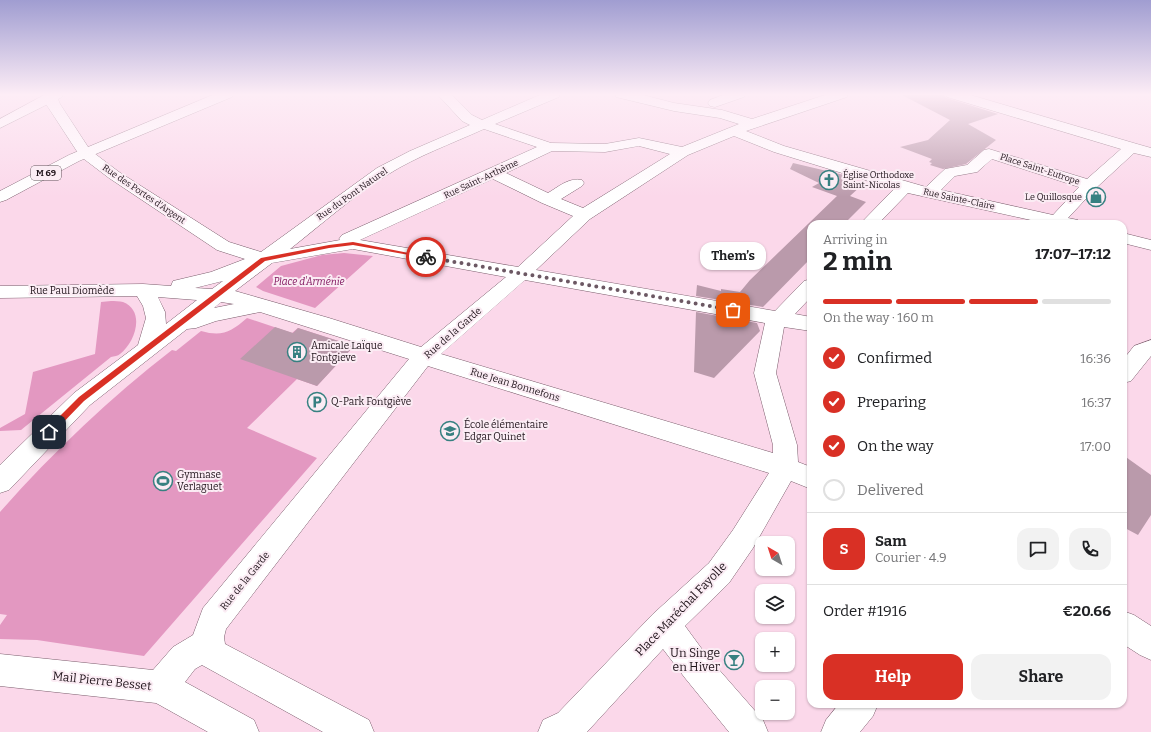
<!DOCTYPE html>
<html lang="en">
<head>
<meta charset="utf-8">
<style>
	body { margin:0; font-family:Bitter,serif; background:#f2f2f2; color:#202124; height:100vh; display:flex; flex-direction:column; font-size:15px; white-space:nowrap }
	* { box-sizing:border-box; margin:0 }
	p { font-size:13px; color:#757577 }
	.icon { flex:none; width:22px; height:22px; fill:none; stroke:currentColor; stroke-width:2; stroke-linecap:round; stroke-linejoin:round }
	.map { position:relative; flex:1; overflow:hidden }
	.sheet { position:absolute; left:807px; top:220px; width:320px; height:488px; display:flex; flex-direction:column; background:#fff; border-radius:12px; box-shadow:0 1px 3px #0004 }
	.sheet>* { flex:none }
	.needle { width:26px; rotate:321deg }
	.tools { position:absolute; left:755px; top:536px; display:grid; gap:8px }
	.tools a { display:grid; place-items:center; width:40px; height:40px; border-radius:8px; background:#fff; box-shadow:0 1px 3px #0004; font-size:20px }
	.pin { position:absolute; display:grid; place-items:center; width:34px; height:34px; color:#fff; margin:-17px; border-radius:8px; box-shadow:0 2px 6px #0006 }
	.courier { position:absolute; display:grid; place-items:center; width:40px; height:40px; margin:-20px; border:3px solid #d93025; border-radius:50%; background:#fff; color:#222; box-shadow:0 1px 5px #0007 }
	.bubble { position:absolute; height:28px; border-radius:12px; background:#fff; box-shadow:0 1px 3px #0004; font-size:13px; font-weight:700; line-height:28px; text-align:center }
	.headline em { font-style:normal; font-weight:700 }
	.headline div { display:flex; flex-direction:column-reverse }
	.headline { display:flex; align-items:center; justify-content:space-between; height:68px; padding:0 16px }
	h1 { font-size:26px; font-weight:700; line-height:30px }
	.bar { display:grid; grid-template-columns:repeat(4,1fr); gap:6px 4px; align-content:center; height:48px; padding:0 16px }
	.bar i { height:5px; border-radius:3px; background:#e0e0e0 }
	.bar .current { background:#d93025 }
	.bar p { grid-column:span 4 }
	.line { display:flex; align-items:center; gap:10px; padding:0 16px; border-top:1px solid #e0e0e0 }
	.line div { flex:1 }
	.round { display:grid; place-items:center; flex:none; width:42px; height:42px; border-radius:12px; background:#f2f2f2 }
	ol { padding:0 16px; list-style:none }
	li { display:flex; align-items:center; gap:12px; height:44px }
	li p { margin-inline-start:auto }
	li .icon { padding:4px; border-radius:50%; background:#d93025; color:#fff; stroke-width:4 }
	li:last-child { color:#757577 }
	li i { width:22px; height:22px; border:2px solid #e0e0e0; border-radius:50% }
	.primary-button { display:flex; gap:8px; margin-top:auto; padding:8px 16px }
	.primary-button a { flex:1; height:46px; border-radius:12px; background:#d93025; color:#fff; font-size:16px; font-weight:700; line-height:46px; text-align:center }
	.primary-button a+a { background:#f2f2f2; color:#202124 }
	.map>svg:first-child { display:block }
	.green { fill:#e398c1 }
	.building { fill:#ba9aab }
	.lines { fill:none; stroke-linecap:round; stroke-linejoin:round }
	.minor-casing { stroke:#7b5e6d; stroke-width:1 }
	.major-casing { stroke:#7b5e6d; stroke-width:1 }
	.minor { fill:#fff; fill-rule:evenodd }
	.major { fill:#fff; fill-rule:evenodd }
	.route { fill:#d93025 }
	.done { stroke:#6c5863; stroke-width:4; stroke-dasharray:0 7.2 }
	.labels { text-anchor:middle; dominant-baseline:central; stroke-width:4; stroke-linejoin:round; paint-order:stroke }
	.far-street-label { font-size:9px; fill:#1f131a; stroke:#fbecf4 }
	.shield { fill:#fbecf4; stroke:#61545b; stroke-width:1 }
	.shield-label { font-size:9px; font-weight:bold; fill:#1f131a }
	.far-poi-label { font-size:9px; fill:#1f131a; stroke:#fbecf4; text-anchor:start }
	.park-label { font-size:10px; font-style:italic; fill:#7d105a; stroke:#fbecf4 }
	.street-label { font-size:10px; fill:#1f131a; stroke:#fbecf4 }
	.poi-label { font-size:10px; fill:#1f131a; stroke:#fbecf4; text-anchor:start }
	.near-street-label { font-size:12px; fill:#1f131a; stroke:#fbecf4 }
	.near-poi-label { font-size:12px; fill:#1f131a; stroke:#fbecf4; text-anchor:end }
</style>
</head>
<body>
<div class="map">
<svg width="1151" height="732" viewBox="0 0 1151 732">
	<rect width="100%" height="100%" fill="#fbd8ea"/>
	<!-- green -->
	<path class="green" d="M344,253L373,256L315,308L263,291L256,287L281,266L322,255Z
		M111,301C114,301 120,301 123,302C146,311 135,343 120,354C118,356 114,356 111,357L21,430L0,431V428L25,414L33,372L95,354L101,302Z
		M247,318L292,333L298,328L354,346L317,386L297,379L247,428L317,458L144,656L37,640L0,639V625L7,615L0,614V512C53,452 109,399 172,350L176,351L201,331C222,337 231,332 247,318Z"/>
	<!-- building -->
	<path class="building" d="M900,94H942L947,98L998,114L968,124L996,140L966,164L943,169L930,165L932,163L929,162L932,159L900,147L928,140L950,120Z
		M793,163L844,175L841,179L862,185L850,196L866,202L844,224H811V258L763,307L696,296L697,285L721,291V289L740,292L750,280L837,196L812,187L819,183L790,169Z
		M696,312L757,323L760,331L714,378L694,372Z
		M275,327L293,333L298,328L354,346L317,386L240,359Z
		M1123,455L1151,475V515L1138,535L1123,527Z"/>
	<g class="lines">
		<!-- minor casing -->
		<g class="minor-casing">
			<path id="minor" d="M43,94H56L60,104L90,150L119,172L229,242L261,252L377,168L410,151L470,125L462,121L437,94H451L472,115L482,120L542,94H560L559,97L495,124L551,143L605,144L639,138L682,147L739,124L720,118L674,111L616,97L615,94H639L674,103L722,110L752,119L828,94H848L847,97L746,131L784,146L926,187L945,169L967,165L984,150L989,149L1087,179L1121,149L947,97L946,94H967L1137,144L1151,148V157L1134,153L1096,188L1068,218L1078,220L1081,224H1049L908,193L878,224H860L894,189L774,152L734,136L688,155L590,219L536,270L775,311L804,281L811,279V297L795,314L811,317V331L784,327L776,373L797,445L798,462L811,467V489L791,481L753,548L729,583L685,626L707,656L763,720L768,732H729L685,678L663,649L587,732H538L543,720L558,713L653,614L709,563L733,530L769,473L428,366L226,629L224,637L225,644L369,720L374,732H323L202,665L195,669L185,682L254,720L259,732H208L156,703L0,686V654L153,670L173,647L193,635L203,608L409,359L260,312L216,321L196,328L187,329L90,405L9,490L0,493V465L74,393L138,345L146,318L143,306L137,296L0,298V286L143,284L171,286L173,281L211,272L245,259L217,250L109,178L80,156L46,104ZM484,129L537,147L342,235L339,239L340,240L290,249C322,224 353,196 387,175C417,156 451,144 484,129ZM639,146L670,154L583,208L561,199L582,186L584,183L582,180C569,177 558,187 548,193L506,173L552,151L605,152ZM992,159L1079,187L1053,215L941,190L955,176L977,172ZM493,179L542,203L573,216L518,267L360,240ZM353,249L506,277L421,347L329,318L235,291L272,263ZM525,280L765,323L754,373L773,445V453L441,354ZM223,281L212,289L195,288ZM158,297L197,300L166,324L165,312ZM221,302L234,304L214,308Z
				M726,94H745L744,97L715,107L710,106L708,103L710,100Z
				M1123,233L1151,240V250L1123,243Z
				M1123,611L1134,615L1151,626V660L1140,655L1123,644Z"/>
		</g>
		<!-- major casing -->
		<g class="major-casing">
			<path id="major" d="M46,94H63L62,97L0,128V119Z
				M215,94H233L232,97L79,161L6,200L0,202V191L69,155Z
				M1151,340V356L1131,381L1123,383V360L1134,346Z
				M839,704H878L873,716L860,732H821L826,720Z"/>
		</g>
		<!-- minor -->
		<use href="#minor" class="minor"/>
		<!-- major -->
		<use href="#major" class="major"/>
	</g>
	<!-- sky -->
	<linearGradient id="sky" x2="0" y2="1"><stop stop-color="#a09dd1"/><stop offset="0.48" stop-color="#fdedf6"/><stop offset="1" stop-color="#fdedf6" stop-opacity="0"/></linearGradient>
	<rect width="1151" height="197" fill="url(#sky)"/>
	<!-- route -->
	<path class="route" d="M353,242L429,257L426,258L353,245L329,248L265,261L84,401L52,434H47V429L79,397L261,258L329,245Z"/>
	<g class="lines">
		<!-- done -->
		<path class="done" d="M426,257L733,310"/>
	</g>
	<!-- icons -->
	<defs>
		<g id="church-ring" transform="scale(1)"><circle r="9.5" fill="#fbecf4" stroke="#378081" stroke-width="1.5"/><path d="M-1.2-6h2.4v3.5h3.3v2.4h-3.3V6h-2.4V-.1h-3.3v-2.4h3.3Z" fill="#378081"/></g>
		<g id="shop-ring" transform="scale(1)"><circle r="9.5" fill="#fbecf4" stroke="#378081" stroke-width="1.5"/><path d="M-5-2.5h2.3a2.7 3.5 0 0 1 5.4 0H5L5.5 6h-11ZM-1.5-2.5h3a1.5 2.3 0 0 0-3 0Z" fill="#378081"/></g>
		<g id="building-ring" transform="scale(1)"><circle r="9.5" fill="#fbecf4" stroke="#378081" stroke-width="1.5"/><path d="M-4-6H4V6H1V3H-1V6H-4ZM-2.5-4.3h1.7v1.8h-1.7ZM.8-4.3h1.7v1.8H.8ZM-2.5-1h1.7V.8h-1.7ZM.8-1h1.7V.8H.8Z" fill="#378081"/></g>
		<g id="parking-ring" transform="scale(1)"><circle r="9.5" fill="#fbecf4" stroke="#378081" stroke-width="1.5"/><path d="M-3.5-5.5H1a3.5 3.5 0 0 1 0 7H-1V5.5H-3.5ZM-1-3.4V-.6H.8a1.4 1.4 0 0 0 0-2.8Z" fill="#378081"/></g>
		<g id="school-ring" transform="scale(1)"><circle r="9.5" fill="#fbecf4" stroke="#378081" stroke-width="1.5"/><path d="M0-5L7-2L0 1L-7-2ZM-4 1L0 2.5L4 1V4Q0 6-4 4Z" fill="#378081"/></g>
		<g id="stadium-ring" transform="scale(1)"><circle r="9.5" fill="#fbecf4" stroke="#378081" stroke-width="1.5"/><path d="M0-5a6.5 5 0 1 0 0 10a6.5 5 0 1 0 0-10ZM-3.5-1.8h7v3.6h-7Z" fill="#378081"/></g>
		<g id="bar-ring" transform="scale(1)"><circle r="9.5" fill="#fbecf4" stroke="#378081" stroke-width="1.5"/><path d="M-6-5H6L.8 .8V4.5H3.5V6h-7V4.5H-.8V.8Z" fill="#378081"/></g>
	</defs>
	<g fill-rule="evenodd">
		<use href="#church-ring" x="829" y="180"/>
		<use href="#shop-ring" x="1096" y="197"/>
		<use href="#building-ring" x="297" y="352"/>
		<use href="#parking-ring" x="317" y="402"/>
		<use href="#school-ring" x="450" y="431"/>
		<use href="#stadium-ring" x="163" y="481"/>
		<use href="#bar-ring" x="734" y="660"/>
	</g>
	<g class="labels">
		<!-- far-street labels -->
		<g class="far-street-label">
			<text transform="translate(1040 169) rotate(18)">Place Saint-Eutrope</text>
			<text transform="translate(481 179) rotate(-25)">Rue Saint-Arthème</text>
			<text transform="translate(144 194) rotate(34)">Rue des Portes d'Argent</text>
			<text transform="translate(352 194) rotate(-35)">Rue du Pont Naturel</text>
			<text transform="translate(959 199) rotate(12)">Rue Sainte-Claire</text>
		</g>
		<!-- shield labels -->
		<rect class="shield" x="31" y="166" width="30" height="14" rx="3"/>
		<g class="shield-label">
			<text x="46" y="173">M 69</text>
		</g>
		<!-- far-poi labels -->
		<g class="far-poi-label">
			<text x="843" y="175">Église Orthodoxe<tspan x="843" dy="10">Saint-Nicolas</tspan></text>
			<text x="1082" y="197" text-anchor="end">Le Quillosque</text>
		</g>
		<!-- park labels -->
		<g class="park-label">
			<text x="309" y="282">Place d'Arménie</text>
		</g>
		<!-- street labels -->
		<g class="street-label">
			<text x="72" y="291">Rue Paul Diomède</text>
			<text transform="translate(453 333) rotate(-41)">Rue de la Garde</text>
			<text transform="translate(515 385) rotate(17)">Rue Jean Bonnefons</text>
			<text transform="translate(245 581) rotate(-51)">Rue de la Garde</text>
		</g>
		<!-- poi labels -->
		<g class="poi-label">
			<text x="311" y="346">Amicale Laïque<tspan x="311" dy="12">Fontgieve</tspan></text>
			<text x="331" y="402">Q-Park Fontgiève</text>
			<text x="464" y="425">École élémentaire<tspan x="464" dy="12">Edgar Quinet</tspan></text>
			<text x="177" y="475">Gymnase<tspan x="177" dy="12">Verlaguet</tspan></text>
		</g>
		<!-- near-street labels -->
		<g class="near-street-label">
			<text transform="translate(681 609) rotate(-46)">Place Maréchal Fayolle</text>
			<text transform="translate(102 681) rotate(6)">Mail Pierre Besset</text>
		</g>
		<!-- near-poi labels -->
		<g class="near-poi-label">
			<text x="720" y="653">Un Singe<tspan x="720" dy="14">en Hiver</tspan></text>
		</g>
	</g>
</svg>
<div class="tools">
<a><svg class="needle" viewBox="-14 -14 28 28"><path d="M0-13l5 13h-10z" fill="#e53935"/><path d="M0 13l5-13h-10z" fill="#757577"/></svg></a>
<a><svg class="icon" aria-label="layers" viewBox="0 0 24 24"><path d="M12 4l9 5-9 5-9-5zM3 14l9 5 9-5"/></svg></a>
<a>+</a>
<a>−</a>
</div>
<div class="pin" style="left:733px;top:310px;background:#ea580c"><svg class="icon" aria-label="bag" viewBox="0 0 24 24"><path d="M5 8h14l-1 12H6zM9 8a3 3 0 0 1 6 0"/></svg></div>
<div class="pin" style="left:49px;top:432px;background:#1f2937"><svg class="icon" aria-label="home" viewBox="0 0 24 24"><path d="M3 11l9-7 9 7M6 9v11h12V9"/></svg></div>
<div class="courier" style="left:426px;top:257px"><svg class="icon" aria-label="bike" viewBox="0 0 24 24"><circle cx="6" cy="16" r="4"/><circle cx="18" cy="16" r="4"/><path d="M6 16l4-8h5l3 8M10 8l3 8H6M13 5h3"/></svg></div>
<div class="bubble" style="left:700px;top:242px;width:66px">Them’s</div>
<section class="sheet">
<div class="headline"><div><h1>2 min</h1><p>Arriving in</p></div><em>17:07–17:12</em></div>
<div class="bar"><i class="current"></i><i class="current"></i><i class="current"></i><i></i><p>On the way · 160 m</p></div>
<ol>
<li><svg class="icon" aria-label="check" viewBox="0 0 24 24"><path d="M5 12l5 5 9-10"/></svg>Confirmed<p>16:36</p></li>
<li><svg class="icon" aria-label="check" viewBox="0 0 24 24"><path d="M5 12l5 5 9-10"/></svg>Preparing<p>16:37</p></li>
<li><svg class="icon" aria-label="check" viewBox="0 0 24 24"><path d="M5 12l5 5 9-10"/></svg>On the way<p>17:00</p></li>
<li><i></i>Delivered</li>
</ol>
<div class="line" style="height:72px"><b class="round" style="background:#d93025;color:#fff">S</b><div><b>Sam</b><p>Courier · 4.9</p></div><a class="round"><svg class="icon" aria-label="chat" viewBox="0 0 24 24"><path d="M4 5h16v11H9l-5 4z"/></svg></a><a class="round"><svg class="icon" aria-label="phone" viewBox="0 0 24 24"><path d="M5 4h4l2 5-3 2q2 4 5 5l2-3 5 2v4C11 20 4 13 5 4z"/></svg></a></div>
<div class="line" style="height:52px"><div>Order #1916</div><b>€20.66</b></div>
<div class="primary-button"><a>Help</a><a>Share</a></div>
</section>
</div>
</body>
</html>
